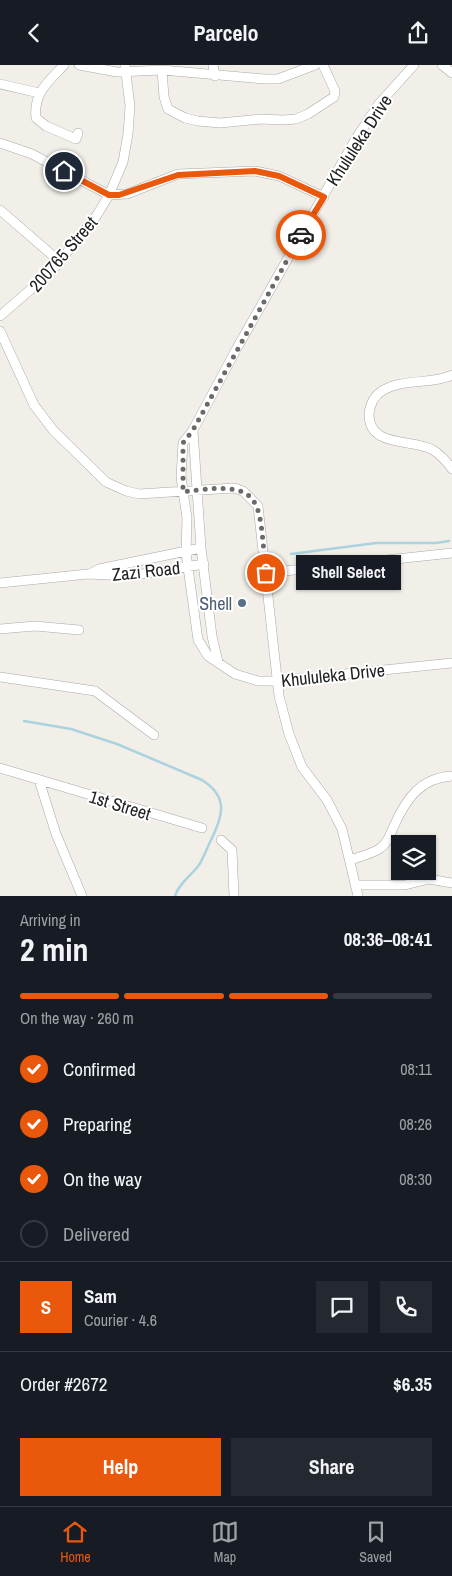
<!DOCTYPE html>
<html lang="en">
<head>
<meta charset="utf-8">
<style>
	body { margin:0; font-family:"Archivo Narrow",sans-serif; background:#242831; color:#f1f3f6; height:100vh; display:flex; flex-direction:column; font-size:19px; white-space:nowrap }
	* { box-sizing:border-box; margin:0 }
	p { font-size:16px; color:#9ea1a6 }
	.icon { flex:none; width:28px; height:28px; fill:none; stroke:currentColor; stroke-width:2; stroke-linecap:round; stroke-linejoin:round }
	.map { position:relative; height:831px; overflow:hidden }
	.panel { display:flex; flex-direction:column; background:#171b24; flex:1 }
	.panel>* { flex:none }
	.buttons { position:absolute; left:391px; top:770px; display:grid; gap:10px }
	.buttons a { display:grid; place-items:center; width:45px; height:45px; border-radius:0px; background:#171b24; box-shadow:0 1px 4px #0004; font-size:25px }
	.pin { position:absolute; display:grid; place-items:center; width:42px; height:42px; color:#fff; margin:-21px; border:2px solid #fff; border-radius:50%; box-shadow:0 1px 5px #0007 }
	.courier { position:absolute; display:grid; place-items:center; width:50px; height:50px; margin:-25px; border:4px solid #ea580c; border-radius:50%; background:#fff; color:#222; box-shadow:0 1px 6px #0007 }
	.bubble { position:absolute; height:35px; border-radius:0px; background:#171b24; box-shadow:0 1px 4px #0004; font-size:16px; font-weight:700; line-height:35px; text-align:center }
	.summary em { font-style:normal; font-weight:700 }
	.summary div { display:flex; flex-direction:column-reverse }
	.summary { display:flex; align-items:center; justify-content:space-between; height:85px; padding:0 20px }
	h1 { font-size:32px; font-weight:700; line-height:38px }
	.bar { display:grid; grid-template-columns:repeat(4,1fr); gap:8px 5px; align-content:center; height:60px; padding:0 20px }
	.bar i { height:6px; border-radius:4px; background:#363941 }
	.bar .selected { background:#ea580c }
	.bar p { grid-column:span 4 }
	.line { display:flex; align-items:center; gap:12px; padding:0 20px; border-top:1px solid #363941 }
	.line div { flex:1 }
	.round { display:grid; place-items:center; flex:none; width:52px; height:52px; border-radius:0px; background:#242831 }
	ol { padding:0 20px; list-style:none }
	li { display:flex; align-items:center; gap:15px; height:55px }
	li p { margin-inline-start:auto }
	li .icon { padding:5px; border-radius:50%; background:#ea580c; color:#fff; stroke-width:4 }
	li:last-child { color:#9ea1a6 }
	li i { width:28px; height:28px; border:2px solid #363941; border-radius:50% }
	.button { display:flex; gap:10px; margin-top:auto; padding:10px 20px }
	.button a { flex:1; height:58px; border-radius:0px; background:#ea580c; color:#fff; font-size:20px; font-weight:700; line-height:58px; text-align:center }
	.button a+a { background:#242831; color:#f1f3f6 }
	header { display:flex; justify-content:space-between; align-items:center; height:65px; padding:0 20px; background:#171b24; font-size:22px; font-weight:700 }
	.menu { display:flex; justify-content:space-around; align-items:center; height:70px; border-top:1px solid #363941; background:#171b24; font-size:14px; color:#9ea1a6 }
	.menu a { display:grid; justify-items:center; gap:2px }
	.menu .selected { color:#ea580c }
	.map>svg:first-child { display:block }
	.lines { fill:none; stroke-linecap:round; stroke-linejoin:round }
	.stream { stroke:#aad3df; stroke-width:2.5 }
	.minor-casing { stroke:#a9a9a9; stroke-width:10 }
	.minor { stroke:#fff; stroke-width:9 }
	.done { stroke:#6b6a68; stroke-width:5; stroke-dasharray:0 9 }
	.route { stroke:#ea580c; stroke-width:6 }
	.service-dot { fill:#5c6f8a; stroke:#fff; stroke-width:2 }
	.labels { text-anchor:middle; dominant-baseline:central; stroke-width:4; stroke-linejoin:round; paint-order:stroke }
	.street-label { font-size:18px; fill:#222; stroke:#fff }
	.service-label { font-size:18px; fill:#4e5e75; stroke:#fff; text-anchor:end }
</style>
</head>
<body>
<header><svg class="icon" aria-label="back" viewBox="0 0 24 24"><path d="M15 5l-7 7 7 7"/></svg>Parcelo<svg class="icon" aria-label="share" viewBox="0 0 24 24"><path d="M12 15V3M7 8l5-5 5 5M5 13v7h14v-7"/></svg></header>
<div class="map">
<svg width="452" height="831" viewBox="0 0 452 831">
	<rect width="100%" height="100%" fill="#f2efe9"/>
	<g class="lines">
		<!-- stream -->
		<path class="stream" d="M291,489L376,478H436L449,476
			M24,656L71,664L117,679L202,715C229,732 223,751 211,775C207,783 204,792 199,800C191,811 179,818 175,831"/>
		<!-- minor casing -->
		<g class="minor-casing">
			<path id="minor" d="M64,0C49,16 33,28 36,53L46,61L76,74L78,68
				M79,0L117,7L162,5L264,14H278L315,0
				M213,0L215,11
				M414,0L378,40L355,75L237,283L193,365L183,378L181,412L187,453L186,488L198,575L208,591L235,609L258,616H276L452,598
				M442,0L452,8
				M162,5L164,32L168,44L185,53L198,56L220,58L261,54L283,55L296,54L308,49L334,32L335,26L323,0
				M0,19L39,28
				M0,78L32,89L109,130L127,129L178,109L255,106L279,111L324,132
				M0,145L59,196
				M0,251L52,206L97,150L109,130L123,97L128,69L130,41L125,0
				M0,266L34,340L53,365L106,417L126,426L139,429L234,423L243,426L258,441L279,631L289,669L302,702L327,735L342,764L358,831
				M452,310C430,320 403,313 382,326C374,331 370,340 369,349C369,384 413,373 433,385C441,390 447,397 452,404
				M193,365L201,483L212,571L218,597
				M266,508L452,488
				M90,509L99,504L201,483
				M0,518L88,509L129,511L204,499
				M0,564L35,561L79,565
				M0,612L95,626L154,670
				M0,703L202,763
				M39,715L56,769L82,831
				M221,775L232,785L234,831
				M350,795C359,792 371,789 379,784C387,779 390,770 394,761C406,734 420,713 452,711
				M355,820H405L429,814L452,818"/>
		</g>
		<!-- minor -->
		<use href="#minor" class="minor"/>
	</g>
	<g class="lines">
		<!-- done -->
		<path class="done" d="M266,508C258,435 267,414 183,427V378L193,365L301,170"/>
		<!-- route -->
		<path class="route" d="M64,106L109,130H119L178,110L255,106L279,111L324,132L301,170"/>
	</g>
	<!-- markers -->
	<circle class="service-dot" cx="242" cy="538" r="5"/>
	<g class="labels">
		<!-- street labels -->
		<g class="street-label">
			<text transform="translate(359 75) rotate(-57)">Khululeka Drive</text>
			<text transform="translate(63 189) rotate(-49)">200765 Street</text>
			<text transform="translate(146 506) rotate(-6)">Zazi Road</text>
			<text transform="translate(333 610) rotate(-6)">Khululeka Drive</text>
			<text transform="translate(120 740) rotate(17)">1st Street</text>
		</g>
		<!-- service labels -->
		<g class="service-label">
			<text x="232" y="538">Shell</text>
		</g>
	</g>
</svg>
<div class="buttons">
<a><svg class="icon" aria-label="layers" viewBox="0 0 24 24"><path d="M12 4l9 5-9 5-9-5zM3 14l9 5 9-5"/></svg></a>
</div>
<div class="pin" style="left:266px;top:508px;background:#ea580c"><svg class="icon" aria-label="bag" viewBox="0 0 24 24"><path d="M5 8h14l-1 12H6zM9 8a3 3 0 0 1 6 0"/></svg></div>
<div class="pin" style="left:64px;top:106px;background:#1f2937"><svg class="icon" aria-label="home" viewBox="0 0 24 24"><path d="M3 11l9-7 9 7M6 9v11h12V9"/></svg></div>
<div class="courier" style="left:301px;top:170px"><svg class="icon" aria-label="car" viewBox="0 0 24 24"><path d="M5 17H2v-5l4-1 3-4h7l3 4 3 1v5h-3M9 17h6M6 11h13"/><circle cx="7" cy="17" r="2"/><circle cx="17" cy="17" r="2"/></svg></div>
<div class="bubble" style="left:296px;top:490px;width:105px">Shell Select</div>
</div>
<section class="panel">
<div class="summary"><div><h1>2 min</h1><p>Arriving in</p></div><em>08:36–08:41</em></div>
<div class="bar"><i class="selected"></i><i class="selected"></i><i class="selected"></i><i></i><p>On the way · 260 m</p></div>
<ol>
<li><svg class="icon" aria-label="check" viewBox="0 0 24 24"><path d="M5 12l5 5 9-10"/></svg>Confirmed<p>08:11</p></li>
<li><svg class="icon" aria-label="check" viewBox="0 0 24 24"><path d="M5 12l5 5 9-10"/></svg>Preparing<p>08:26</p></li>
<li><svg class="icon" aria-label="check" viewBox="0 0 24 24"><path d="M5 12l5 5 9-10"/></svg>On the way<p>08:30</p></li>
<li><i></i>Delivered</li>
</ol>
<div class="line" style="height:90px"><b class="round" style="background:#ea580c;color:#fff">S</b><div><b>Sam</b><p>Courier · 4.6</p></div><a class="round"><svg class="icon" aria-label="chat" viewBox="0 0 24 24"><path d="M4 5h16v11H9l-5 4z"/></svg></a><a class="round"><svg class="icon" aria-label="phone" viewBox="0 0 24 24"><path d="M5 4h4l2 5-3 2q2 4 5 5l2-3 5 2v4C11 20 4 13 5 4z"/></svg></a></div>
<div class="line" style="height:65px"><div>Order #2672</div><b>$6.35</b></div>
<div class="button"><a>Help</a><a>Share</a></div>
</section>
<nav class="menu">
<a class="selected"><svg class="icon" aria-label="home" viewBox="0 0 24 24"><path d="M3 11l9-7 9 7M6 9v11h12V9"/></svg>Home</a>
<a><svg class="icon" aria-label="map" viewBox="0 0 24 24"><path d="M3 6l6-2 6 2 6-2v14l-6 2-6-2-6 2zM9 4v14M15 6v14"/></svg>Map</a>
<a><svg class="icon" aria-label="saved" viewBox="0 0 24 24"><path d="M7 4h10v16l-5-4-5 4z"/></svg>Saved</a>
</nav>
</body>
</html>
